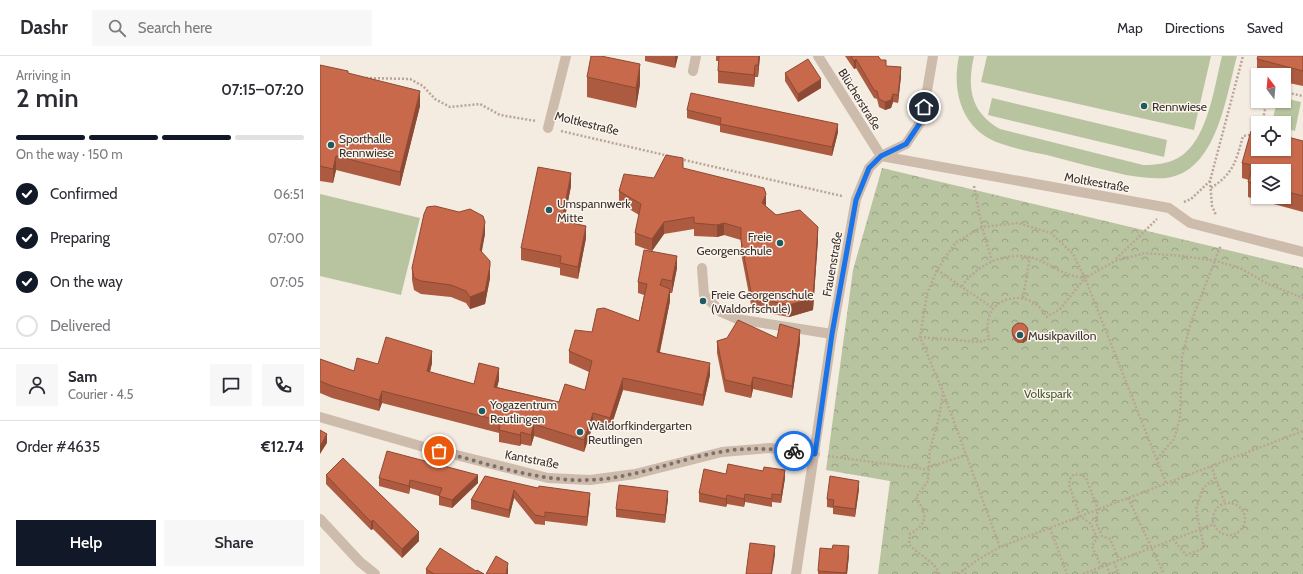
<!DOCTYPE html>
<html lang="en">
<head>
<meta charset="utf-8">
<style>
	body { margin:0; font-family:Cabin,sans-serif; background:#f7f7f7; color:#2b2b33; height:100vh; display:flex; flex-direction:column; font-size:15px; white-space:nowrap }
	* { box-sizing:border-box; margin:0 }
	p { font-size:13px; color:#7c7c81 }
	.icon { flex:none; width:22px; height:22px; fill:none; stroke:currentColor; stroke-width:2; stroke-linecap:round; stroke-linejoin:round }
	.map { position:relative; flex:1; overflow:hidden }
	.side { display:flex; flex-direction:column; background:#fff; width:320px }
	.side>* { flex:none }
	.needle { width:26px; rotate:344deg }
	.fabs { position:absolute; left:931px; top:12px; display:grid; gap:8px }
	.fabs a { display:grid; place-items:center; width:40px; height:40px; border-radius:0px; background:#fff; box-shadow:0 1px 3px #0004; font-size:20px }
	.pin { position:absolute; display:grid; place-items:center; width:34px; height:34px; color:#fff; margin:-17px; border:2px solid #fff; border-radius:50%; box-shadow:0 1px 4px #0007 }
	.courier { position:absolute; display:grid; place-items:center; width:40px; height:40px; margin:-20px; border:3px solid #1a73e8; border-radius:50%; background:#fff; color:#222; box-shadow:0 1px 5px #0007 }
	.overview em { font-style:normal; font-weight:600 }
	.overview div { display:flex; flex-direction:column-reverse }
	.overview { display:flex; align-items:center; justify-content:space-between; height:68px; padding:0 16px }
	h1 { font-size:26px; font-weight:600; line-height:30px }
	.bar { display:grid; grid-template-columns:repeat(4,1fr); gap:6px 4px; align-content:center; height:48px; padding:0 16px }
	.bar i { height:5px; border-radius:3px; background:#e1e1e2 }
	.bar .active { background:#111827 }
	.bar p { grid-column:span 4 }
	.line { display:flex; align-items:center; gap:10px; padding:0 16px; border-top:1px solid #e1e1e2 }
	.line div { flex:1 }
	.round { display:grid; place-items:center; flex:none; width:42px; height:42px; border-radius:0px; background:#f7f7f7 }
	ol { padding:0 16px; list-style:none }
	li { display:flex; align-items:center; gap:12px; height:44px }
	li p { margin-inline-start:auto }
	li .icon { padding:4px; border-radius:50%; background:#111827; color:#fff; stroke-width:4 }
	li:last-child { color:#7c7c81 }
	li i { width:22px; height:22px; border:2px solid #e1e1e2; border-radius:50% }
	.button { display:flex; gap:8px; margin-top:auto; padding:8px 16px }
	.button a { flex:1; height:46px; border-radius:0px; background:#111827; color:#fff; font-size:16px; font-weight:600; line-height:46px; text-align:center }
	.button a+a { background:#f7f7f7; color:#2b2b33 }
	header { display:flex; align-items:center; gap:24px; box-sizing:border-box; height:56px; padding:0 20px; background:#fff; border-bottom:1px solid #e1e1e2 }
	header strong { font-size:19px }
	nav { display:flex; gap:22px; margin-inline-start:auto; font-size:14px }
	.search { width:280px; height:36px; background:#f7f7f7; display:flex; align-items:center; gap:10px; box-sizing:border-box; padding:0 14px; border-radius:0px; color:#7c7c81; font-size:15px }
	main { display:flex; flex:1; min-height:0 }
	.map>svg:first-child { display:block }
	.forest { fill:url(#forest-crowns) }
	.pitch { fill:#b8c4a0 }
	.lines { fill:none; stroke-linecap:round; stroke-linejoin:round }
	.path { stroke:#b9a596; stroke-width:2.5; stroke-dasharray:2 2; stroke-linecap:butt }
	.lane { stroke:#cdbbac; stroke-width:10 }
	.street { stroke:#cdbbac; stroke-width:10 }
	.wall { fill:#ac5a40; fill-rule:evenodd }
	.shaded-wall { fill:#8c4a34 }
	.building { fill:#c8694b; stroke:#8c4a34 }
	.done { stroke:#7c716b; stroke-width:4; stroke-dasharray:0 7.2 }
	.route { stroke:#1a73e8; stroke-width:5 }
	.poi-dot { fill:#1f5a5e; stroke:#fbf5ee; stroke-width:1.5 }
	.labels { text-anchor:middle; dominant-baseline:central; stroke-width:3; stroke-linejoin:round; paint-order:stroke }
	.street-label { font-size:12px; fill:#3b302b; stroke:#fbf5ee }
	.poi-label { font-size:12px; fill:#3b302b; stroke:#fbf5ee; text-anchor:start }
	.park-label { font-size:12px; fill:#4a5a2e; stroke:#fbf5ee }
</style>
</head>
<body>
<header>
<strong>Dashr</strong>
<div class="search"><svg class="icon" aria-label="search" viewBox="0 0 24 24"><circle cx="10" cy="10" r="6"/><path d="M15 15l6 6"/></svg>Search here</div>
<nav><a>Map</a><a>Directions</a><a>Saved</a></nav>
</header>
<main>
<section class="side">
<div class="overview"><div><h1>2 min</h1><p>Arriving in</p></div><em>07:15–07:20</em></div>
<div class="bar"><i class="active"></i><i class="active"></i><i class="active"></i><i></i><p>On the way · 150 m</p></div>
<ol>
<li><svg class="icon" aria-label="check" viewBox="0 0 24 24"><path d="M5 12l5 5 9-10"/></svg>Confirmed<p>06:51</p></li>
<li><svg class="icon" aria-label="check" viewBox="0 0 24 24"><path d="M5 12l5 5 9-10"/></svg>Preparing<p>07:00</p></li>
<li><svg class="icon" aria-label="check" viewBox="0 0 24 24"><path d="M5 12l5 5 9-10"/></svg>On the way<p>07:05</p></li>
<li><i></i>Delivered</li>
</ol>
<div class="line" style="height:72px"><a class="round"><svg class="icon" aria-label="person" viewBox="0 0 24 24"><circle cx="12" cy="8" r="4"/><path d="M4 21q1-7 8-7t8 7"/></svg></a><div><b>Sam</b><p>Courier · 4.5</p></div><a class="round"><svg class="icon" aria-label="chat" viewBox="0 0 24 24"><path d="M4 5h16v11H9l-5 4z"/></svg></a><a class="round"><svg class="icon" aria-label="phone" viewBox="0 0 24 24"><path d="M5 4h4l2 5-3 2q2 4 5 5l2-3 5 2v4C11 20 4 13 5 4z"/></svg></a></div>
<div class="line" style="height:52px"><div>Order #4635</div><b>€12.74</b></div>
<div class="button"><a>Help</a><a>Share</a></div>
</section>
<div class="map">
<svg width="983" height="518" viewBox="0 0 983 518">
	<defs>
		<pattern id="forest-crowns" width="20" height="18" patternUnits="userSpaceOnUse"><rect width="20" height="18" fill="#b8c4a0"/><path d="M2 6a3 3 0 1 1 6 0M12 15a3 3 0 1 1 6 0" fill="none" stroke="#97a083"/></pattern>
	</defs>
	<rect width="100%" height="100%" fill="#f4ebe1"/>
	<!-- forest -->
	<path class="forest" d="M562,112L983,212V518H558L570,425L506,414L533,214Z"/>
	<!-- pitch -->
	<path class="pitch" d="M639,0H654C647,31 650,56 680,73L823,109C835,109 847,108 858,102C888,85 894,31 902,0H917C906,40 897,116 846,122C833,123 819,121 806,119C780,113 753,106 727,99C712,96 697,93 682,88C643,76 631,37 639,0Z
		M667,0H891L874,74L661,26Z
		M672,42L847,84L844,101L668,59Z
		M964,42L981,46L975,75L964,72V67H952L957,45H964Z
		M0,138L100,162L81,239L0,220Z"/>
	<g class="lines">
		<!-- path -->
		<path class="path" d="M46,22L90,23L103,30L115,43L130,51L160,48L180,59L216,65
			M964,36L983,40
			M942,67L947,45
			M241,75L349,100
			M360,103L522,140
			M890,125L892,150L896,159
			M654,130L662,171L672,205
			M891,132C914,117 916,105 923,80L938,78
			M864,146L871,143L890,125L923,0
			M796,203L837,163
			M617,214L673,252
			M642,230C657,209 683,196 710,201C722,204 735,213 747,218C752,220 759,221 765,222L795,205L825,197L863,200L896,205L920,212L948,228L983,242
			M703,242L710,201
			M600,281L659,286L669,283C668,278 667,272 668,267C669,243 700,235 717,249C721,252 724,257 727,261L740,253L765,222
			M508,400L604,413L646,399
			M837,403L854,383L860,362L862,301L871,266L901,189
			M891,410L905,447
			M808,442L844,518
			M893 463a16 16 0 1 1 32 0a16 16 0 1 1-32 0Z
			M730,472L747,518
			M853,483L866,499L884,492L876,453L883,432L895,422
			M680,491L623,336L600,281L607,238L617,214L635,187L662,171L698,167L731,177L753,198L765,222L846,427
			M794,506L799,518
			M786,509L790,518
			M781,511L772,490L777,482L771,468L760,460L749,429L750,423L754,418L762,419L766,422L778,453L776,466L782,480L790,483L799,504
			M642,514L646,518
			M619,518C616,506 597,498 589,488L590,478C609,467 607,458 596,441L608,425L610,393L619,362L623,337
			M638,518L659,503L680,491L983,375
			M763,518L894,468"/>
		<!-- lane -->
		<path class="lane" d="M373,15L376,0
			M382,212L384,239L401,256L417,263L512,278"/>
		<!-- street -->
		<path class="street" d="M498,0L561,100L849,152L870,167L983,196
			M228,72L246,0
			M0,361L104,391L228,422L270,424L315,418L402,396L449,392L495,398
			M0,463L40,506L55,518
			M476,518L512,278L536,143L549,112L561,100L586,88L602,64L613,0"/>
	</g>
	<!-- wall -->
	<path class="wall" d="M325,0H358L355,12L325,5Z
		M396,0H440L438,21H435L434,31L398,27V15L399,5H396Z
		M525,0H558L561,4L566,10L581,20L578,47L573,46L571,52L565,54L559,51L557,43L554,42L536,12L534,13Z
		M983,0V30L964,26V19H937V3Z
		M0,9L28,17L100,50L80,130L16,114L13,127L0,125Z
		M465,17L501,32L478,46L465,25Z
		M267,21L320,28L316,52L267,41Z
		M367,54L518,76L512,100L400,76V70L367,62Z
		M938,77L983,85V156L928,141V126L929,124L922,122V107ZM938,115H964V141H938Z
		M363,112L446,150L456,159L498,183L493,254L469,261L432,254L421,197V184L404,179L397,181L374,180V173L344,178L332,195L357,212L352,237H350V245L340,296L390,319L383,350L303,334L290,374L273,369L264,396L214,380L211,390L201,388L200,390L179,386V377L62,347L59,355L12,342L0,337V303L34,315L58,308L112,307L110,316L154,328L179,324L177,331L239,346L265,334L269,316L249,307V295L272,276L319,265L324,239L318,237V226L331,195L315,189V177L319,159L299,147V135Z
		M251,130L244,165L266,182L258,223L240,219V212L201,204V192Z
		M165,178L161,196L170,222L165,248L150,253L146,247L131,241L101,238L94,234L92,224V212Z
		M692,275L709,279L707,284L703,287H698L694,284L692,279Z
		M457,282L480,286L472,342L433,333L431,342L405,336L397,297V285Z
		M406,418L465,422L461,447L452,446V451L425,446L424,451L407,448L406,451L379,446V437Z
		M6,419L99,485L82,502L53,473L51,474L6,428Z
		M165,420L270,445L267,470L225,465V469L215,468L194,442L189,462L151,453V444Z
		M59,422L158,427L132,452L119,449V440L90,432L89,438L59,430Z
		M539,433L535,461L513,458V452L507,451V443Z
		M348,443L345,467L296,461V453Z
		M529,499L527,518H498V515Z
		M106,513L156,515L164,518H106Z"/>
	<!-- shaded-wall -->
	<path class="shaded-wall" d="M355,0H358L355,12Z
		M439,0H440L438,21V9Z
		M536,3V12L534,13V5Z
		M320,8V28L316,52V32Z
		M435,9V21L434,31V19Z
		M581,11V20L578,47V39Z
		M501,23V32L478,46V38Z
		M100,35V50L80,130V116Z
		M573,38V46L571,52L565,54V46Z
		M518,68V76L512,100V91Z
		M16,100V114L13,127V113Z
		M251,117V130L242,177V165Z
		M446,138V150L442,147Z
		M165,166V178L160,206V194Z
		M344,166V178L332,195V183Z
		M404,167V179L397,181V169Z
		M266,170V182L258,223V211Z
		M498,171V183L493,254L469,261V249Z
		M357,200V212L352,237V225Z
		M170,210V222L165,248L150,253V241Z
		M350,233V245L337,308V296Z
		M480,274V286L472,342V330Z
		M709,274V279L707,284L703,287V282Z
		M112,295V307L107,327V315Z
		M390,307V319L383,350V339Z
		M179,312V324L174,343V331Z
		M433,321V333L431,342V330Z
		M303,322V334L290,374V362Z
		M62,335V347L59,355V344Z
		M273,357V369L264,396V384Z
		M214,368V380L211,390V379Z
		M201,376V388L200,390V379Z
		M7,378V387L0,398V390Z
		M465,414V422L461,447V439Z
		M158,419V427L132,452V444Z
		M90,424V432L89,438V430Z
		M539,425V433L535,461V453Z
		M194,434V442L189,462V454Z
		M348,435V443L345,467V459Z
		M270,437V445L267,470V461Z
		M425,438V446L424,451V443Z
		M407,439V448L406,451V443Z
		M53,464V473L51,474V466Z
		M99,476V485L82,502V493Z
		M455,490V499L452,518H451Z
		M529,490V499L527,518H526Z
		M188,507V518H186Z"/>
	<!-- building -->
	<path class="building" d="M271,0H281L320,8L316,32L267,21Z
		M399,0H439L438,9H435L434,19L398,15Z
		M531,0H558L561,4H566V10L581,11L578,39L573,38L571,44L565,46L559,43L557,35L554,34L536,3L534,5Z
		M938,0H983V15L937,3Z
		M488,3L501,23L478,38L465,17Z
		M0,9L28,15V17L100,35L80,116L16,100L13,113L0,110Z
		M371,37L518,68L512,91L400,68L401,62L367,54Z
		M931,75L938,77V93H964V80L983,85V140L964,135V115H938V129L928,126L933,109L922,107Z
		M346,99L363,102V112L444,132L446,138L442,147L456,159L480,154L498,171L493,242L469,249L432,241L421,185V172L404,167L397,169L374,167V161L344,166L332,183L315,177L321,148L299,135L304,118L334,122Z
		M218,111L251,117L242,165L266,170L258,211L240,207L241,200L201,192Z
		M115,150L139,156L150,153L163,160L165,166L160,194L170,205V210L165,235L150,241L146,235L131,229L101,225L94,222L92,212L104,158L107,151Z
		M324,194L357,200L352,225L342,223L340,229L350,233L337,296L390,307L383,339L303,322L290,362L273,357L264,384L214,368L211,379L201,376L200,379L179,374L181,365L62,335L59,344L12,330L0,325V303L34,315L37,302L58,308L66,281L112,295L107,315L154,328L159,307L179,312L174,331L239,346L245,328L265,334L272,305L249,295L255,274L272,276L277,253L284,252L319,265L327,228L318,226Z
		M418,264L457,282L460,268L480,274L472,330L433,321L431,330L405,324L397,285L407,282Z
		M692 275a8 8 0 1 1 16 0a8 8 0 1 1-16 0Z
		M0,374L7,378L0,390Z
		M67,395L158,419L132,444L119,440L122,432L90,424L89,430L59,422Z
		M23,402L99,476L82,493L53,464L51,466L6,419Z
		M408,408L443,415L444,411L465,414L461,439L452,438V443L425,438L424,443L407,439L406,443L379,437L384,413L406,418Z
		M165,420L218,432L219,430L270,437L267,461L225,456V461L215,459L194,434L189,454L151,444Z
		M510,420L539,425L535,453L513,450L514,444L507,443Z
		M299,429L348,435L345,459L296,453Z
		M430,487L455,490L451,518H426Z
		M513,489L529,490L526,517L498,515L500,492L512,493Z
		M120,492L156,515L157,514L164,518H114L106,513Z
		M176,500L188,507L186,518H166Z"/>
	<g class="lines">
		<!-- done -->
		<path class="done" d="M119,395C168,408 220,426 271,424C316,422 357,403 401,396C425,391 450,393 474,395"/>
		<!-- route -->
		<path class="route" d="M474,395L495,398L512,278L536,144L549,112L561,100L586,88L602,64L604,51"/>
	</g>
	<!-- markers -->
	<g class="poi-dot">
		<circle cx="824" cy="50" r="4"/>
		<circle cx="11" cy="89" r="4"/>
		<circle cx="229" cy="154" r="4"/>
		<circle cx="460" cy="187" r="4"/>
		<circle cx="383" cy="245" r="4"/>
		<circle cx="700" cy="279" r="4"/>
		<circle cx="162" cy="355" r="4"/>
		<circle cx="260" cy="376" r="4"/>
	</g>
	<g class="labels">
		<!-- street labels -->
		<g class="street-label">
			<text transform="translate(540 43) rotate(58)">Blücherstraße</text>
			<text transform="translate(267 67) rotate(14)">Moltkestraße</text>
			<text transform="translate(777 126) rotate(10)">Moltkestraße</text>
			<text transform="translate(512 208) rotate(-80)">Frauenstraße</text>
			<text transform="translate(212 403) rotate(11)">Kantstraße</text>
		</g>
		<!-- poi labels -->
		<g class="poi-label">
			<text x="832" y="50">Rennwiese</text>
			<text x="19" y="82">Sporthalle<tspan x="19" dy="14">Rennwiese</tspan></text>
			<text x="237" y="147">Umspannwerk<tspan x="237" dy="14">Mitte</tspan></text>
			<text x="452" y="180" text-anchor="end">Freie<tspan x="452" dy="14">Georgenschule</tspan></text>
			<text x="391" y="238">Freie Georgenschule<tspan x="391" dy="14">(Waldorfschule)</tspan></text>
			<text x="708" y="279">Musikpavillon</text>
			<text x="170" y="348">Yogazentrum<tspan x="170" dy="14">Reutlingen</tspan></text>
			<text x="268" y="369">Waldorfkindergarten<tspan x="268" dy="14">Reutlingen</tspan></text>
		</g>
		<!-- park labels -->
		<g class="park-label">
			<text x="728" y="337">Volkspark</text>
		</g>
	</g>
</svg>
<div class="fabs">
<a><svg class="needle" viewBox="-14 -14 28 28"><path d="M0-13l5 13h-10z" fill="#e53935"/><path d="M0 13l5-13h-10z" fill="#7c7c81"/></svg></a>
<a><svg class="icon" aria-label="locate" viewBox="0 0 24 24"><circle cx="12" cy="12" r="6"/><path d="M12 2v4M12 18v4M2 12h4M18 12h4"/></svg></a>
<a><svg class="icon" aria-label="layers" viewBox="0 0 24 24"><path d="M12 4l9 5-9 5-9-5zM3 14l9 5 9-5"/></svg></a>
</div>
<div class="pin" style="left:119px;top:395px;background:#ea580c"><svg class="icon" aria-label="bag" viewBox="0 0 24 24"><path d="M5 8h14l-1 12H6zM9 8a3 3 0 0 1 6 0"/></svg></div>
<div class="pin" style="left:604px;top:51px;background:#1f2937"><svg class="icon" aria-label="home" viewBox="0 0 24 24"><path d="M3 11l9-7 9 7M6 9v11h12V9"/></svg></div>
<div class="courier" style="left:474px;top:395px"><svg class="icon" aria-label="bike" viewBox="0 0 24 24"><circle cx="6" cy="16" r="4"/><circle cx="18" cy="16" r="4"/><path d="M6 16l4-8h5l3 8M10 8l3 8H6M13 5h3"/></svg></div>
</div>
</main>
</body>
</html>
